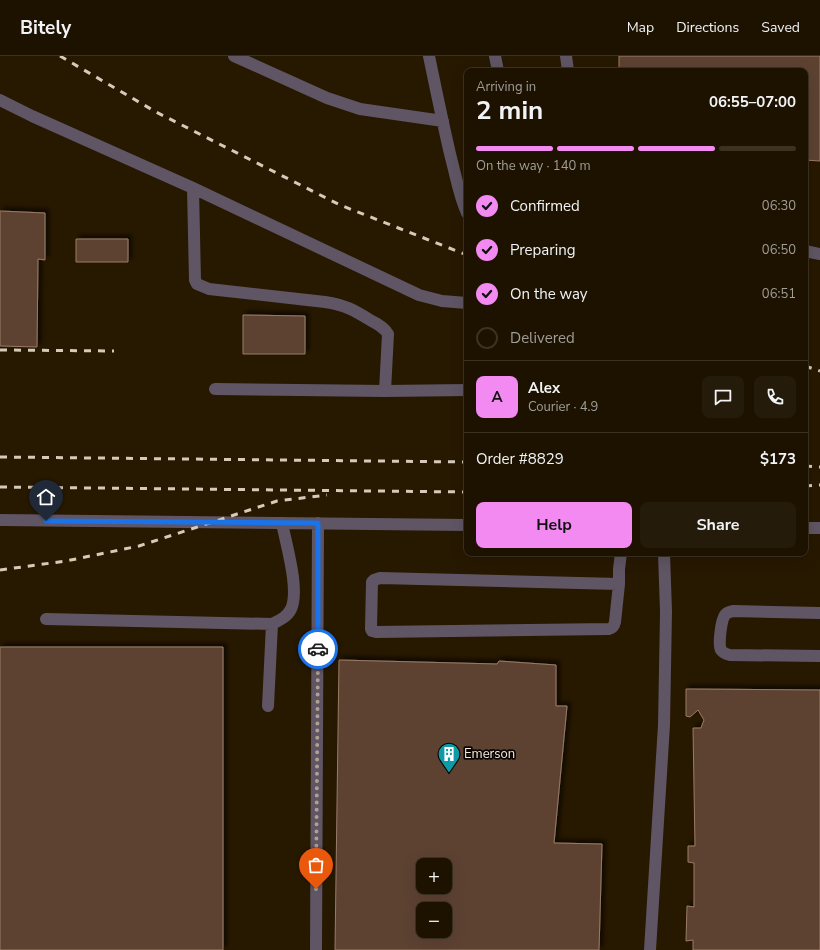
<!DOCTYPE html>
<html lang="en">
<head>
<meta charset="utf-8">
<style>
	body { margin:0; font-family:"Nunito Sans",sans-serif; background:#251b0a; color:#f1f3f6; height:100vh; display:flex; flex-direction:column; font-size:15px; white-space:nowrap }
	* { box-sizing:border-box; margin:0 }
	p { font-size:13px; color:#a09e99 }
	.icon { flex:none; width:22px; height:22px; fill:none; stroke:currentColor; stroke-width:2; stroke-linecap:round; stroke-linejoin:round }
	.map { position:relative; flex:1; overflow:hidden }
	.sheet { position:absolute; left:464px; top:12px; width:344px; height:488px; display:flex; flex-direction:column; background:#1d1200; border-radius:8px; box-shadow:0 4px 16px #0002,0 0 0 1px #3b3222 }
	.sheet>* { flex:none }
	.fabs { position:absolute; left:416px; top:802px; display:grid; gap:8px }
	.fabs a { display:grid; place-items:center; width:36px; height:36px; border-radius:8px; background:#1d1200; box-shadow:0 4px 16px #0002,0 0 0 1px #3b3222; font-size:20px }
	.pin { position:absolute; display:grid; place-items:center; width:34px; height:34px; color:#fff; margin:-41px -17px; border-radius:50% 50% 50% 0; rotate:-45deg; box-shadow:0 0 4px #0007 }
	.pin .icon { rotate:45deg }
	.courier { position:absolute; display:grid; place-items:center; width:40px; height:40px; margin:-20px; border:3px solid #1a73e8; border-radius:50%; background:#fff; color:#222; box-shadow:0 1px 5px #0007 }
	.headline em { font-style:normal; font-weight:700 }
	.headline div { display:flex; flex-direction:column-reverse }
	.headline { display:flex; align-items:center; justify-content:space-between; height:68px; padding:0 12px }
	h1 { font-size:26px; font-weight:700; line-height:30px }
	.bar { display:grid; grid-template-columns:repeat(4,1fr); gap:6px 4px; align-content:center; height:48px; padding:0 12px }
	.bar i { height:5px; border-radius:3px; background:#3b3222 }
	.bar .selected { background:#f28af2 }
	.bar p { grid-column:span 4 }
	.line { display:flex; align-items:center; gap:10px; padding:0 12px; border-top:1px solid #3b3222 }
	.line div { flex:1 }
	.round { display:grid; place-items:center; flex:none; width:42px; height:42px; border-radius:8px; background:#251b0a }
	ol { padding:0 12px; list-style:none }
	li { display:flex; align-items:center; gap:12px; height:44px }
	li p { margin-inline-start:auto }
	li .icon { padding:4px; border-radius:50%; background:#f28af2; color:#111; stroke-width:4 }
	li:last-child { color:#a09e99 }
	li i { width:22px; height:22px; border:2px solid #3b3222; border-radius:50% }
	.primary-button { display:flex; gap:8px; margin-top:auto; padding:8px 12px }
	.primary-button a { flex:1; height:46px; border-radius:8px; background:#f28af2; color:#111; font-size:16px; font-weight:700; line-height:46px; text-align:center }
	.primary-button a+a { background:#251b0a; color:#f1f3f6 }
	header { display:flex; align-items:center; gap:24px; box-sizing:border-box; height:56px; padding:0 20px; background:#1d1200; border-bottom:1px solid #3b3222 }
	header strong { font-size:19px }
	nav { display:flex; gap:22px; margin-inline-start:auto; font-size:14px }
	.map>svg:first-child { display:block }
	.building { fill:#5d4230; stroke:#997b68; fill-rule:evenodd; filter:url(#shadow) }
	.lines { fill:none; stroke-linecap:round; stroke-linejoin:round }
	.minor { stroke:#5f5564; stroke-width:12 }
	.rail { stroke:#d6caba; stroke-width:3; stroke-dasharray:7 7; stroke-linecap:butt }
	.done { stroke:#aea18f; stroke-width:4; stroke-dasharray:0 7.2 }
	.route { stroke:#1a73e8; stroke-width:5 }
	.labels { text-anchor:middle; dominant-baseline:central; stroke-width:3.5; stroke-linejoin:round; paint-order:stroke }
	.poi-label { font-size:13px; fill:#f6ebdc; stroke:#0a0500; text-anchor:start }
</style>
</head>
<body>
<header>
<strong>Bitely</strong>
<nav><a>Map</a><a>Directions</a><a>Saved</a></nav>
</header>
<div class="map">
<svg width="820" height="894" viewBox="0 0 820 894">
	<defs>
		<filter id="shadow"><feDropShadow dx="3.5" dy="-3.5" stdDeviation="2" flood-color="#0009"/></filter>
	</defs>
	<rect width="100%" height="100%" fill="#271800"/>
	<!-- building -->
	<path class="building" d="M619,0H820V105L805,104V15H619Z
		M0,155L45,157V204L38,203L37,291L0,290Z
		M76,183H128V206H76Z
		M243,259L305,260V298H243Z
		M0,591H223V894H0Z
		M339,604L497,608L499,605L556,609V650H567L554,787L602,788L599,894H335ZM423,809H445V831H423ZM423,853H445V875H423Z
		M686,633L820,634V894H693V884L686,885L687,850L694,851V807L688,806V790H695L693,672H701L704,664L698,654L690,661L686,660Z"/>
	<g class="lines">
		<!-- minor -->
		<path class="minor" d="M234,0L327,42L360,53L443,65
			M429,0C436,34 443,68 451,102C456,120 459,140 467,157
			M495,0L498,15
			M566,0L568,15
			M0,44L32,60L193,132L419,239L442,245L467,247
			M193,132L195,224L197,228L209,233L325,246C345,249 354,254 370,264C377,268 384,271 388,278L385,335
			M805,195L820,198
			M215,333L385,335L467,334
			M0,464L467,469
			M805,472H820
			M619,528L380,522L374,524L372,526L371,573L372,575L376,576L609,573C613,572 614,570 615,566L619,528V513L621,497
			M820,557L733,555C730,556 727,556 725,559C721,564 718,590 721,594C723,597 726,598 730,599L820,600
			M46,563L272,568C280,564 287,561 291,553C300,534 286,488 282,467
			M268,650L272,568
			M316,894L318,467
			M650,894L664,669L666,556L664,497"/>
		<!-- rail -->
		<path class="rail" d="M60,0L156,56L340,149L467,199
			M0,294L114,295
			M805,310L820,315
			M0,401L467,406
			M805,410L820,411
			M805,430L820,429
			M0,431L467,436
			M0,514L66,505L139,490L277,445L327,439"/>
	</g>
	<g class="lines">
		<!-- done -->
		<path class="done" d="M316,833L318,593"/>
		<!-- route -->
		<path class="route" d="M46,465L318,467V593"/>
	</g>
	<!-- icons -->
	<defs>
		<g id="building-pin" transform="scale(1.15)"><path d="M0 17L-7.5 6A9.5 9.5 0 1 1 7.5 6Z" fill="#0f9aa8" stroke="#0a0500"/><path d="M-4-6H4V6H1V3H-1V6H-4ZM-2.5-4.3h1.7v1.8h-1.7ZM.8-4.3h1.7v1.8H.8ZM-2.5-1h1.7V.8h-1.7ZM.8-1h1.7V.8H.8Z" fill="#fff"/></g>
	</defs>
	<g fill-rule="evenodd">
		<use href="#building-pin" x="449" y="698"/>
	</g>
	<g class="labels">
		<!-- poi labels -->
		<g class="poi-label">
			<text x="464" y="698">Emerson</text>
		</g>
	</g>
</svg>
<div class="fabs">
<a>+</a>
<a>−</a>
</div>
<div class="pin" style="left:316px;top:833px;background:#ea580c"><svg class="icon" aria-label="bag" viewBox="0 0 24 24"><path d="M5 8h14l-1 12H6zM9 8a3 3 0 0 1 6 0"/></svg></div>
<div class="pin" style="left:46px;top:465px;background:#1f2937"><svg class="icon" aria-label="home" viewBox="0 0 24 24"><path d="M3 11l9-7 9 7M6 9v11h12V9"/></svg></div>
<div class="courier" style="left:318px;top:593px"><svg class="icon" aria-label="car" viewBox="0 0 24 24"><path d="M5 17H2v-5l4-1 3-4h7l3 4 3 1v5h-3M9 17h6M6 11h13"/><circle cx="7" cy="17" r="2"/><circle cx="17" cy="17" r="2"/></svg></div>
<section class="sheet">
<div class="headline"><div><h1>2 min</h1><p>Arriving in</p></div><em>06:55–07:00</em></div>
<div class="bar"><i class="selected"></i><i class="selected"></i><i class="selected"></i><i></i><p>On the way · 140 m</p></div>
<ol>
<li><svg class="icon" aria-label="check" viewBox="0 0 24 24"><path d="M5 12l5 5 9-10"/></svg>Confirmed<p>06:30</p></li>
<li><svg class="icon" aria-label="check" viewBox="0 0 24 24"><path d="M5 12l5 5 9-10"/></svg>Preparing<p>06:50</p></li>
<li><svg class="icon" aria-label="check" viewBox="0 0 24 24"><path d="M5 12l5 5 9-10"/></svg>On the way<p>06:51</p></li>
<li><i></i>Delivered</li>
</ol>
<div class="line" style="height:72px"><b class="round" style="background:#f28af2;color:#111">A</b><div><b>Alex</b><p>Courier · 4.9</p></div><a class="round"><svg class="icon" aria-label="chat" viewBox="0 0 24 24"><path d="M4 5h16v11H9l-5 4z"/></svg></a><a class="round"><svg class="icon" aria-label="phone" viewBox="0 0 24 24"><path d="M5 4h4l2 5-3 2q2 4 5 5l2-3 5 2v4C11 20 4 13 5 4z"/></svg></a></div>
<div class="line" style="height:52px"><div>Order #8829</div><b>$173</b></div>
<div class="primary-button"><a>Help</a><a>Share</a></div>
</section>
</div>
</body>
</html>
